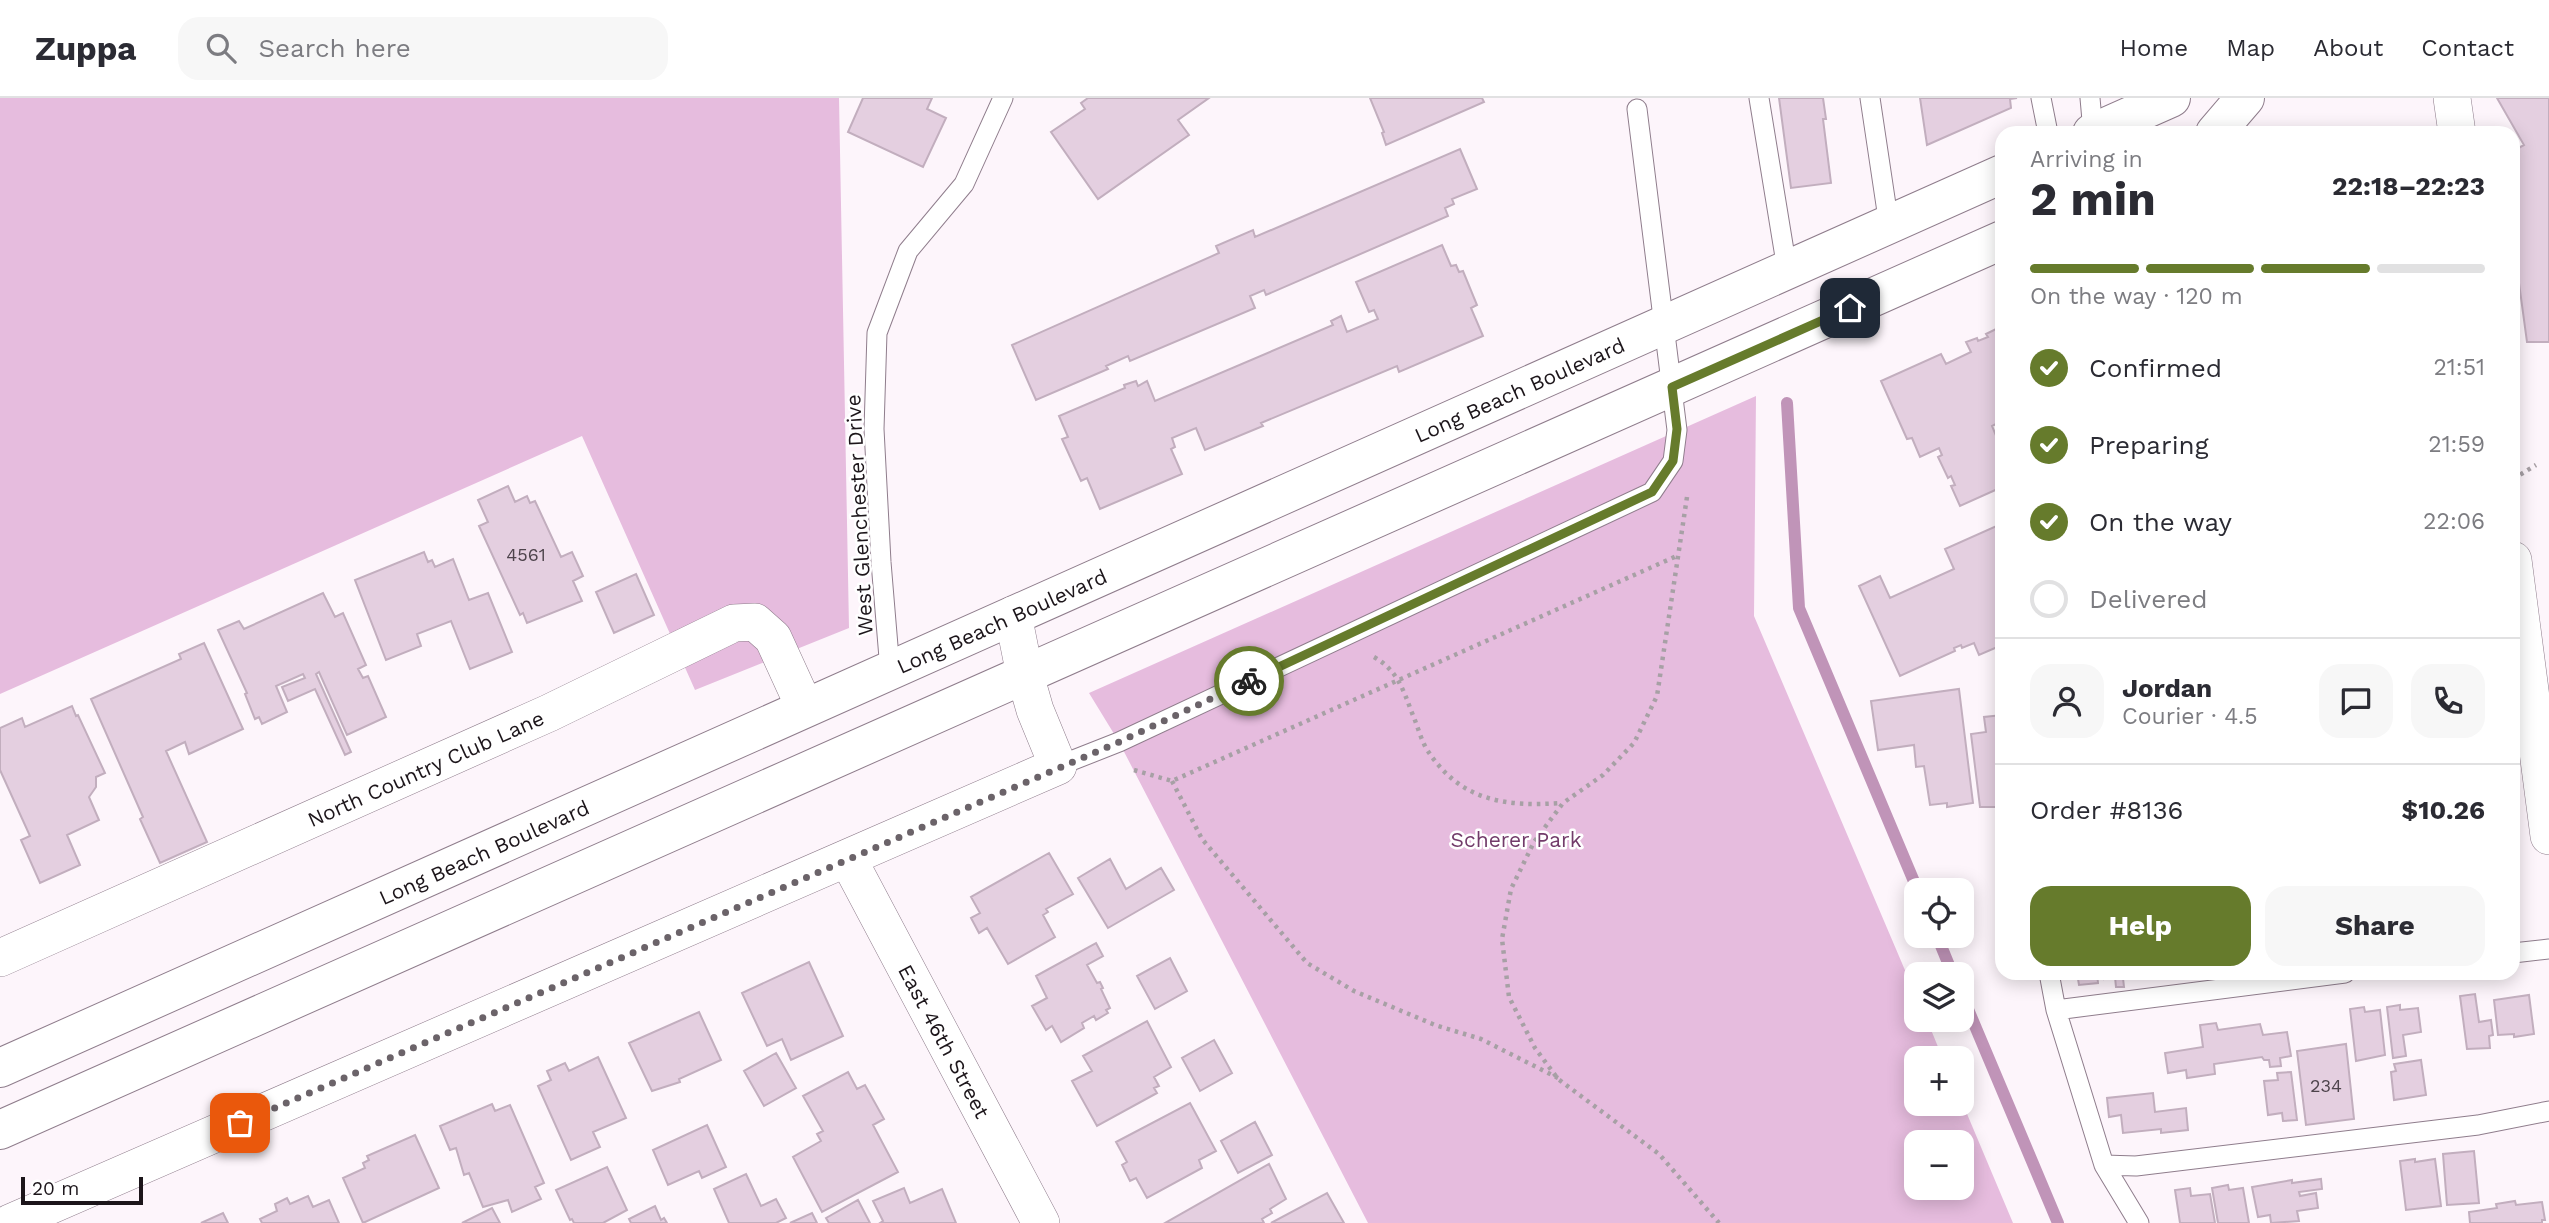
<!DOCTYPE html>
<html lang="en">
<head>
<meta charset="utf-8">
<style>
	body { margin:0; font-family:"Work Sans",sans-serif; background:#f7f7f7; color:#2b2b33; height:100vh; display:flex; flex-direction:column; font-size:26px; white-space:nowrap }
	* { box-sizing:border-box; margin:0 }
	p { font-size:23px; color:#7c7c81 }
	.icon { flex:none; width:38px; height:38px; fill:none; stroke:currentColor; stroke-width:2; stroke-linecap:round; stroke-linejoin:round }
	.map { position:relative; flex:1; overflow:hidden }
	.sheet { position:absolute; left:1995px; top:28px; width:525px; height:854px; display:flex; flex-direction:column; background:#fff; border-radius:21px; box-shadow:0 4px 18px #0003 }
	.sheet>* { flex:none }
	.fabs { position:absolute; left:1904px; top:780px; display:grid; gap:14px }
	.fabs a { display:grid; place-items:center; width:70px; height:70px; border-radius:14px; background:#fff; box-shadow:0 4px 18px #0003; font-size:35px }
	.scale { position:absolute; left:21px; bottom:18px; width:122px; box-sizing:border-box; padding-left:7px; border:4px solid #1c151a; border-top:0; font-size:19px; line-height:24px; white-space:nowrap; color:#1c151a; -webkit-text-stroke:5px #fff; paint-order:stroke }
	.pin { position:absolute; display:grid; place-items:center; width:60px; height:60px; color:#fff; margin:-30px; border-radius:14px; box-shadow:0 4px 10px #0006 }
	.courier { position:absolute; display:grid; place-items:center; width:70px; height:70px; margin:-35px; border:5px solid #667b2c; border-radius:50%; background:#fff; color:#222; box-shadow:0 2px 9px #0007 }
	.overview em { font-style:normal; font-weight:700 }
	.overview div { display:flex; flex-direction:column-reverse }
	.overview { display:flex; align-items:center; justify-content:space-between; height:119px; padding:0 35px }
	h1 { font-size:46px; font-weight:700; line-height:52px }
	.bar { display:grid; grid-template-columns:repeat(4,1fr); gap:10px 7px; align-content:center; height:84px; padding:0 35px }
	.bar i { height:9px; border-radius:5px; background:#e1e1e2 }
	.bar .on { background:#667b2c }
	.bar p { grid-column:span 4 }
	.line { display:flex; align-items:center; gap:18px; padding:0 35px; border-top:2px solid #e1e1e2 }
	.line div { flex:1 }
	.round { display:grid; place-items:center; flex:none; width:74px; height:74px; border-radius:21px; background:#f7f7f7 }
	ol { padding:0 35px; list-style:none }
	li { display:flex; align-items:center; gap:21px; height:77px }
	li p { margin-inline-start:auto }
	li .icon { padding:7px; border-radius:50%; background:#667b2c; color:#fff; stroke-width:4 }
	li:last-child { color:#7c7c81 }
	li i { width:38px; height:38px; border:4px solid #e1e1e2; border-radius:50% }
	.primary-button { display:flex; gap:14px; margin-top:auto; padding:14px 35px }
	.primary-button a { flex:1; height:80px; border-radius:21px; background:#667b2c; color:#fff; font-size:28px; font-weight:700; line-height:80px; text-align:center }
	.primary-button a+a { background:#f7f7f7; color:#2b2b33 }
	header { display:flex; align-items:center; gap:42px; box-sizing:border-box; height:98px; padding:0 35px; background:#fff; border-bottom:2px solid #e1e1e2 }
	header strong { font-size:33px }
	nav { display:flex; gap:38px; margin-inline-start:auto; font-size:24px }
	.search { width:490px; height:63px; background:#f7f7f7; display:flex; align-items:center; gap:18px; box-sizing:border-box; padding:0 24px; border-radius:21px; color:#7c7c81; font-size:26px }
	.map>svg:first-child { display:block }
	.green { fill:#e6bcde; fill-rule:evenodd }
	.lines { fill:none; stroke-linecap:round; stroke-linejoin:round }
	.stream { stroke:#c094b8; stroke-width:12 }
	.building { fill:#e4cfe0; stroke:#c2aebe; stroke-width:2 }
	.service-casing { stroke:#8f7d8c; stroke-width:21 }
	.minor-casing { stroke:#8f7d8c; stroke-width:38 }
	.primary-casing { stroke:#8f7d8c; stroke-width:40 }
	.path { stroke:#a7a0a5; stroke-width:4.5; stroke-dasharray:3.5 5; stroke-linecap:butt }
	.service { stroke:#fff; stroke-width:19 }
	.minor { stroke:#fff; stroke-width:37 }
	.primary { stroke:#fff; stroke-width:38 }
	.done { stroke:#6b6369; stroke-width:7; stroke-dasharray:0 12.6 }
	.route { stroke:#667b2c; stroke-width:9 }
	.labels { text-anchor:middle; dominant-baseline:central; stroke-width:5; stroke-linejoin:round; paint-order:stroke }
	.number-label { font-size:18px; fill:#4e444c }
	.street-label { font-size:21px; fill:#1c151a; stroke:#fff }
	.park-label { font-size:21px; fill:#723b6a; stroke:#fff }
</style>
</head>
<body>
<header>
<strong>Zuppa</strong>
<div class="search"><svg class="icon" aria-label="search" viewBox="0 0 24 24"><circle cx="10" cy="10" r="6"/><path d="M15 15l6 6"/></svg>Search here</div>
<nav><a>Home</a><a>Map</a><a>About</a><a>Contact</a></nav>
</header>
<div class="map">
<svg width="2549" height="1125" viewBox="0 0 2549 1125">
	<rect width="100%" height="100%" fill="#fdf5fb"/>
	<!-- green -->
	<path class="green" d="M0,0H839L849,530L695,592L582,338L0,596Z
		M1756,298L1754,518L1916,898V922H1927L1943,961H1916V1006H1962V1004L2013,1125H1368L1119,644L1089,595ZM1916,1045H1962V1090H1916Z"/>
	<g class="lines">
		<!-- stream -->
		<path class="stream" d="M1787,305L1799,510L1918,793
			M1937,838L1953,877
			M1962,897L2058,1125"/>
	</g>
	<!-- building -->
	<path class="building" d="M863,0H932L927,11L946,20L923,69L848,34Z
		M1088,0H1209L1178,22L1189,37L1098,101L1051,34L1085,11L1081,5Z
		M1370,0H1482L1484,4L1386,47L1382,35L1384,34Z
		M1779,0H1823L1826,21H1823L1831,85L1791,90Z
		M1920,0H2017L2010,1L2011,10L1927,47Z
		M2497,0H2549V244H2527L2513,141V53L2524,47Z
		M1460,51L1477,91L1452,101L1454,106L1445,110L1448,118L1266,197L1264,192L1250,198L1255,210L1130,263L1128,258L1106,268L1108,271L1036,302L1012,247L1219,155L1216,148L1253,132L1255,139Z
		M1442,147L1451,168L1456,167L1459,174L1463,173L1477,207L1471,210L1483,238L1399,274L1397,268L1261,325L1263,328L1205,352L1196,330L1172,340L1175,349L1171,351L1182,376L1100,411L1087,380L1081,383L1062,341L1068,339L1059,318L1125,290L1124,287L1136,283L1138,288L1147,283L1155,303L1333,227L1331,223L1341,218L1347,234L1378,221L1374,212L1369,214L1356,184Z
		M2002,228V323L1992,328L2002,352V389L1960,408L1951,388L1955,387L1951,378L1948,380L1938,359L1942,357L1939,350L1920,359L1912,340L1907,341L1881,283L1941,256L1946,266L1971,254L1966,244L1977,240L1978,243L1988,239L1986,236Z
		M508,388L515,404L527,398L530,405L535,403L561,459L572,454L583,478L573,483L582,503L527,525L523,515L520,517L479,428L488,424L478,402Z
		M2001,426L2002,547L1979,557L1974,545L1962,550L1961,547L1954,550L1955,553L1900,578L1859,488L1880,478L1890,500L1954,471L1945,451Z
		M424,454L428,464L432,462L435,469L453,461L469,502L488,495L512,554L470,571L451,523L417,536L421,548L386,562L355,482Z
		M636,476L654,517L614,535L596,494Z
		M323,495L335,519L343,515L366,567L358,571L363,580L368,578L386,619L347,637L319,574L316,576L351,654L345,657L315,591L288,603L282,589L305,580L303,576L276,588L287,614L262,626L259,619L255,621L245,596L247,595L218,532L239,523L244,531Z
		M204,545L243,631L189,656L185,644L166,653L207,744L160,765L140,721L143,719L91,601L181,561L179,556Z
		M1959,591L1973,705L1947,709V705L1930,707L1924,668L1916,669L1914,647L1878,652L1871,603Z
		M72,608L76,618L78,617L105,675L96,679V689L89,699L99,722L67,737L80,767L40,785L21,742L30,738L0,672V630L22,620L25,629Z
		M2002,617V709H1980L1971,636L1986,634L1984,619Z
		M1049,755L1073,796L1046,811L1048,814L1043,817L1055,839L1008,866L987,830L979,835L971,820L980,815L971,799Z
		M1110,761L1126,791L1161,770L1174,792L1108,830L1078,780Z
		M1096,845L1103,858L1087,867L1097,885L1100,884L1103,890L1101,891L1110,910L1106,912L1108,915L1096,922L1094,918L1082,925L1084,930L1061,944L1052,928L1046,932L1032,908L1047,900L1036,878Z
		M1170,860L1187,893L1155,911L1137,878Z
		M809,864L843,938L791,962L782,941L767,948L742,895Z
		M2077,875H2097L2098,885L2079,887Z
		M2104,875H2145V877L2123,880L2124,889H2116L2115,879L2104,881Z
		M2475,896L2479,924L2491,922L2493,937L2489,938L2490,950L2467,951L2460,898Z
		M2529,897L2534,936L2514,939V936L2498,937L2494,902Z
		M2400,907V912L2418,910L2421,934L2403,937L2406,958L2393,960L2387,909Z
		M2364,909L2365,914L2380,912L2385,957L2356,963L2350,911Z
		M699,914L721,962L679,981L680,984L652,993L629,945Z
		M1147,923L1171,969L1154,979L1159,988L1154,990L1157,995L1097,1028L1072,983L1092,973L1083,958Z
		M2216,925L2218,932L2260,926L2263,937L2287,934L2291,958L2280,960L2281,968L2270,969L2269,962H2264L2262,959L2214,966L2215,976L2187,980L2186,972L2168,975L2165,955L2203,949L2200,927Z
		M1214,942L1232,975L1200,993L1182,960Z
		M2346,946L2354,1021L2306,1027L2297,953Z
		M776,955L796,990L764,1008L744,973Z
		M598,959L626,1020L593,1034L600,1049L571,1062L538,988L551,982L547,973L565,965L569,973Z
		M2421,962L2426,997L2394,1002L2391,974L2396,973L2394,966Z
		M848,974L857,991L865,987L884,1021L873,1027L898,1074L822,1114L793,1059L821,1043L817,1036L823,1033L803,998Z
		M2291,974L2297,1022L2283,1023L2282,1015L2268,1017L2264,983L2278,982L2277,975Z
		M2153,995L2155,1014L2186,1010L2188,1032L2161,1035V1031L2123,1035L2121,1017L2109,1019L2107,1000Z
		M1190,1005L1216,1053L1199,1062L1202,1070L1147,1100L1136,1080L1130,1083L1122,1067L1127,1064L1116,1044Z
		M492,1006L495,1013L510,1007L544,1085L535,1089L541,1101L512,1114L508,1102L483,1109L469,1075L464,1077L456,1050L450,1052L440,1028Z
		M1255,1024L1272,1057L1238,1075L1221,1043Z
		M707,1027L726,1069L702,1080L699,1073L668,1087L653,1052Z
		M415,1037L439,1090L363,1125L343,1080L365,1070L363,1065L369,1062L367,1058Z
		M2474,1053L2479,1105L2447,1107L2443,1056Z
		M2415,1061V1064L2435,1061L2441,1108L2406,1112L2400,1063Z
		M1269,1066L1286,1101L1270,1111L1272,1115L1262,1121L1264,1125H1165Z
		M607,1069L627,1112L603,1125H574L572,1121L570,1122L556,1092Z
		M746,1076L761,1108L776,1101L786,1120L776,1125H729L714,1091Z
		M2321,1081L2322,1091L2299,1094L2300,1098L2316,1095L2318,1110L2297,1113L2299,1123L2271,1125L2270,1117L2258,1119L2252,1089L2292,1082V1085Z
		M2228,1087L2229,1092L2243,1090L2249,1125H2218L2212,1090Z
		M904,1090L910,1105L942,1091L956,1125H880L883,1123L873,1103Z
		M2190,1090L2191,1098L2210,1096L2215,1125H2180L2175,1092Z
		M1327,1095L1344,1125H1271Z
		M308,1098L313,1109L329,1102L339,1125H262L260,1121L277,1113L275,1106L287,1100L290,1106Z
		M858,1102L870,1125H829L826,1120Z
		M2515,1103L2516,1107L2542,1104L2545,1122H2542V1125H2470L2469,1114L2497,1110L2496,1106Z
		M655,1108L661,1122L664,1120L667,1125H631L629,1121Z
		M492,1110L500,1125H462Z
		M223,1115L228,1125H201Z
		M812,1115L817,1125H790Z"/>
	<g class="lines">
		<!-- service casing -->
		<g class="service-casing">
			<path id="service" d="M1759,0L1787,171
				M1870,0L1889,127
				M2041,0L2048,35
				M2090,0L2093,34
				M890,572L881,464L874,331L877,235L908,153L964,86L1003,0
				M1058,668L1119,644L1652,394L1673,363L1677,332L1637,11
				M2513,855L2549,851
				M2049,875L2056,912
				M2345,875L2056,912L2104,1067L2136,1068L2478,1027L2549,1013
				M2104,1067L2139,1125"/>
		</g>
		<!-- minor casing -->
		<g class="minor-casing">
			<g id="minor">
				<path d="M2452,0L2457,35"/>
				<path d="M2513,462L2549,738"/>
				<path id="s1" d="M848,761L1041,1125"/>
				<path id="s2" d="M0,860L549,615L734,525L755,524L773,540L805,610"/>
				<path d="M10,1125L1058,668L1035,612L1025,577L1013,517"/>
			</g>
		</g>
		<!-- primary casing -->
		<g class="primary-casing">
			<g id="primary">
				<path d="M2092,35L2171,0"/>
				<path d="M2215,35L2245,0"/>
				<path id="s3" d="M0,970L2002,76"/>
				<path d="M0,1032L2002,142"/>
			</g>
		</g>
		<!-- path -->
		<path class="path" d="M2513,381L2536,367
			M1687,399L1657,598L1634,645L1603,677L1563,705L1534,744L1511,791L1502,841L1509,899L1535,950L1558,981L1659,1056L1719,1125
			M1374,559C1397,572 1403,591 1412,615C1417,626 1420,639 1426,650C1459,703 1504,709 1562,705
			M1134,672L1172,683L1679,457
			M1172,683L1202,741L1307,865L1354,893L1435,927L1481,941L1558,980"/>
		<!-- service -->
		<use href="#service" class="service"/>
		<!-- minor -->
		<use href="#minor" class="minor"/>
		<!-- primary -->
		<use href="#primary" class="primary"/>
	</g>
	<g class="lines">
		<!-- done -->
		<path class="done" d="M240,1025L1119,644L1249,583"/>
		<!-- route -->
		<path class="route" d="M1249,583L1652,394L1673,363L1677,331L1672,289L1850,210"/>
	</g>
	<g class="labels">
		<!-- number labels -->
		<g class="number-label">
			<text x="526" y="456">4561</text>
			<text x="2326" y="987">234</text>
		</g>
		<!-- street labels -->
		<g class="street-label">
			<text stroke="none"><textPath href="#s3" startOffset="1664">Long Beach Boulevard</textPath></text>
			<text transform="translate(859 417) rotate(-93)">West Glenchester Drive</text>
			<text stroke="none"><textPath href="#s3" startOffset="1097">Long Beach Boulevard</textPath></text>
			<text stroke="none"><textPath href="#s2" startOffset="466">North Country Club Lane</textPath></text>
			<text stroke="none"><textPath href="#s3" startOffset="530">Long Beach Boulevard</textPath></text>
			<text stroke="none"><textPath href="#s1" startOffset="206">East 46th Street</textPath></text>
		</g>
		<!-- park labels -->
		<g class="park-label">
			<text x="1516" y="741">Scherer Park</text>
		</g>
	</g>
</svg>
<div class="fabs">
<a><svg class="icon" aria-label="locate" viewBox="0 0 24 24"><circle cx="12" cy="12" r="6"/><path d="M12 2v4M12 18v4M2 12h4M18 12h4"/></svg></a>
<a><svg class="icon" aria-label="layers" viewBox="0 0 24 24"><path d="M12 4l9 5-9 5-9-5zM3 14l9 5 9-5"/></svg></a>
<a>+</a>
<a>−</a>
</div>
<div class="scale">20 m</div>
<div class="pin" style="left:240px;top:1025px;background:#ea580c"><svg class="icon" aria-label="bag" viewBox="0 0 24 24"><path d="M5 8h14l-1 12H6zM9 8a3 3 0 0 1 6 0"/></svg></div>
<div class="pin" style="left:1850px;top:210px;background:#1f2937"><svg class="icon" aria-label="home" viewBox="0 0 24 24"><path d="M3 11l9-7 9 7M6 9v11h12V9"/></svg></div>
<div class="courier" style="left:1249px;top:583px"><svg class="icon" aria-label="bike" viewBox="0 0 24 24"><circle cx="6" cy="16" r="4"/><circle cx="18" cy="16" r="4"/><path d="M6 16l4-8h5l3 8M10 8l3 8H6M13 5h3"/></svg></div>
<section class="sheet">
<div class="overview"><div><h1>2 min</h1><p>Arriving in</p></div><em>22:18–22:23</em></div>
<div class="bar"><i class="on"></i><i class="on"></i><i class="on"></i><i></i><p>On the way · 120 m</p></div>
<ol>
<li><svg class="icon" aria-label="check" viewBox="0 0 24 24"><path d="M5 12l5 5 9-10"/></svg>Confirmed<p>21:51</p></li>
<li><svg class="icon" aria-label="check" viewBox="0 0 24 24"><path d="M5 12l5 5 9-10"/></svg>Preparing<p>21:59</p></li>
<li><svg class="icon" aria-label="check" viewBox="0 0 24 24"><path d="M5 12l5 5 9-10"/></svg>On the way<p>22:06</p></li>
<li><i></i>Delivered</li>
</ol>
<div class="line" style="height:126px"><a class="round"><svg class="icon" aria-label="person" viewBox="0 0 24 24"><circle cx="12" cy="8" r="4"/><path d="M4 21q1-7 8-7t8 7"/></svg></a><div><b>Jordan</b><p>Courier · 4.5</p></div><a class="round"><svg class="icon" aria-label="chat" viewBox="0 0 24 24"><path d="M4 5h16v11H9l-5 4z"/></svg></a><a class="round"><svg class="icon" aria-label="phone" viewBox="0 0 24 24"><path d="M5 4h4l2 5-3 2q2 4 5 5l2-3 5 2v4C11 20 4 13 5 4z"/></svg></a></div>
<div class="line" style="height:91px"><div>Order #8136</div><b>$10.26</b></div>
<div class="primary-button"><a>Help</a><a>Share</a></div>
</section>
</div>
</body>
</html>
